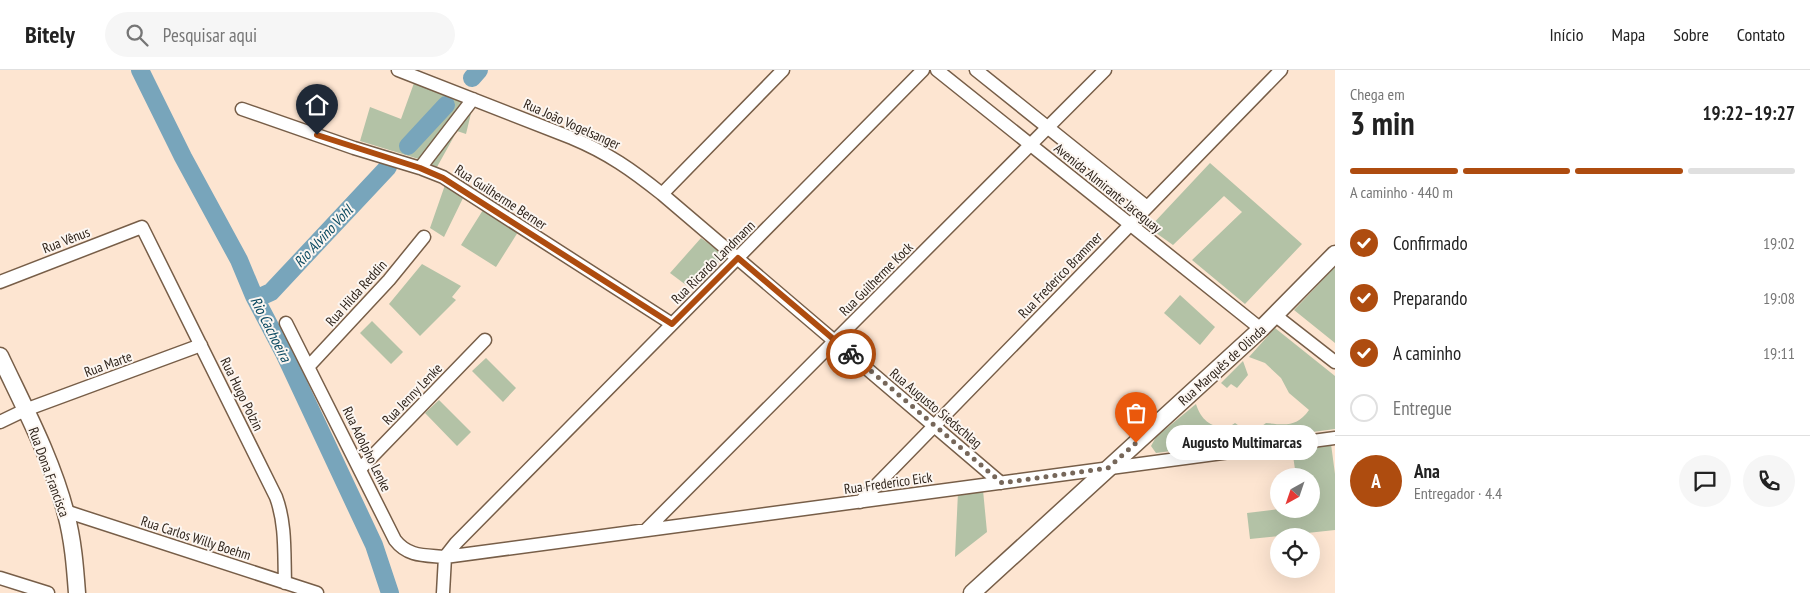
<!DOCTYPE html>
<html lang="pt">
<head>
<meta charset="utf-8">
<style>
	body { margin:0; font-family:"PT Sans Narrow",sans-serif; background:#f6f6f6; color:#222; height:100vh; display:flex; flex-direction:column; font-size:19px; white-space:nowrap }
	* { box-sizing:border-box; margin:0 }
	p { font-size:16px; color:#767676 }
	.icon { flex:none; width:28px; height:28px; fill:none; stroke:currentColor; stroke-width:2; stroke-linecap:round; stroke-linejoin:round }
	.map { position:relative; flex:1; overflow:hidden }
	.sheet { display:flex; flex-direction:column; background:#fff; width:475px }
	.sheet>* { flex:none }
	.needle { width:32px; rotate:220deg }
	.tools { position:absolute; left:1270px; top:398px; display:grid; gap:10px }
	.tools a { display:grid; place-items:center; width:50px; height:50px; border-radius:50%; background:#fff; box-shadow:0 5px 20px #0002; font-size:25px }
	.pin { position:absolute; display:grid; place-items:center; width:42px; height:42px; color:#fff; margin:-51px -21px; border-radius:50% 50% 50% 0; rotate:-45deg; box-shadow:0 0 5px #0007 }
	.pin .icon { rotate:45deg }
	.courier { position:absolute; display:grid; place-items:center; width:50px; height:50px; margin:-25px; border:4px solid #ae4c0f; border-radius:50%; background:#fff; color:#222; box-shadow:0 1px 6px #0007 }
	.bubble { position:absolute; height:35px; border-radius:18px; background:#fff; box-shadow:0 5px 20px #0002; font-size:16px; font-weight:800; line-height:35px; text-align:center }
	.overview em { font-style:normal; font-weight:800 }
	.overview div { display:flex; flex-direction:column-reverse }
	.overview { display:flex; align-items:center; justify-content:space-between; height:85px; padding:0 15px }
	h1 { font-size:32px; font-weight:800; line-height:38px }
	.bar { display:grid; grid-template-columns:repeat(4,1fr); gap:8px 5px; align-content:center; height:60px; padding:0 15px }
	.bar i { height:6px; border-radius:4px; background:#e0e0e0 }
	.bar .on { background:#ae4c0f }
	.bar p { grid-column:span 4 }
	.line { display:flex; align-items:center; gap:12px; padding:0 15px; border-top:1px solid #e0e0e0 }
	.line div { flex:1 }
	.round { display:grid; place-items:center; flex:none; width:52px; height:52px; border-radius:26px; background:#f6f6f6 }
	ol { padding:0 15px; list-style:none }
	li { display:flex; align-items:center; gap:15px; height:55px }
	li p { margin-inline-start:auto }
	li .icon { padding:5px; border-radius:50%; background:#ae4c0f; color:#fff; stroke-width:4 }
	li:last-child { color:#767676 }
	li i { width:28px; height:28px; border:2px solid #e0e0e0; border-radius:50% }
	header { display:flex; align-items:center; gap:30px; box-sizing:border-box; height:70px; padding:0 25px; background:#fff; border-bottom:1px solid #e0e0e0 }
	header strong { font-size:24px }
	nav { display:flex; gap:28px; margin-inline-start:auto; font-size:18px }
	.search { width:350px; height:45px; background:#f6f6f6; display:flex; align-items:center; gap:12px; box-sizing:border-box; padding:0 18px; border-radius:28px; color:#767676; font-size:19px }
	main { display:flex; flex:1; min-height:0 }
	.map>svg:first-child { display:block }
	.green { fill:#b3c2a6 }
	.lines { fill:none; stroke-linecap:round; stroke-linejoin:round }
	.river { stroke:#78a5bb; stroke-width:18 }
	.minor-casing { stroke:#775e48; stroke-width:15 }
	.major-casing { stroke:#775e48; stroke-width:19 }
	.minor { stroke:#fff; stroke-width:12 }
	.major { stroke:#fff; stroke-width:16 }
	.done { stroke:#76675a; stroke-width:5; stroke-dasharray:0 9 }
	.route { stroke:#ae4c0f; stroke-width:6 }
	.labels { text-anchor:middle; dominant-baseline:central; stroke-width:4; stroke-linejoin:round; paint-order:stroke }
	.street-label { font-size:14px; fill:#2e231a; stroke:#fcf6f1 }
	.water-label { font-size:15px; font-style:italic; fill:#0c4a61; stroke:#fcf6f1 }
</style>
</head>
<body>
<header>
<strong>Bitely</strong>
<div class="search"><svg class="icon" aria-label="search" viewBox="0 0 24 24"><circle cx="10" cy="10" r="6"/><path d="M15 15l6 6"/></svg>Pesquisar aqui</div>
<nav><a>Início</a><a>Mapa</a><a>Sobre</a><a>Contato</a></nav>
</header>
<main>
<div class="map">
<svg width="1335" height="523" viewBox="0 0 1335 523">
	<rect width="100%" height="100%" fill="#fde5d1"/>
	<!-- green -->
	<path class="green" d="M414,13L473,35L466,64L457,61L437,97L422,90L360,71L370,37L401,49Z
		M1210,93L1302,174L1245,234L1192,190L1242,142L1224,126L1173,175L1149,158Z
		M445,115L464,126L444,167L430,158Z
		M483,140L518,162L496,197L461,175Z
		M701,168L719,181L721,189L715,197L690,218L670,203Z
		M422,194L461,216L452,227L456,230L420,266L389,234Z
		M1335,197V273L1294,240Z
		M1180,225L1215,257L1200,275L1164,243Z
		M372,251L403,282L391,294L360,263Z
		M1275,258L1335,306V359L1156,383L1151,376L1156,367L1196,334C1201,350 1210,356 1226,359L1235,353L1251,364L1266,353C1286,355 1297,357 1309,340L1289,323L1281,308L1265,293L1249,287Z
		M486,288L516,318L503,332L472,301Z
		M1243,291L1248,305L1237,318L1231,314L1227,318L1221,313Z
		M439,330L471,362L457,376L425,343Z
		M1331,374L1335,404V460L1250,469L1247,443L1279,439H1311V406H1296L1292,379Z
		M983,420L987,462L955,487L958,422Z"/>
	<g class="lines">
		<!-- river -->
		<path class="river" d="M140,0L183,87L239,190L254,226L284,283L374,475L390,523
			M472,8L479,0
			M408,76L446,35
			M254,226L260,227L271,222L388,97"/>
		<!-- minor casing -->
		<g class="minor-casing">
			<path id="minor" d="M398,0L572,68C608,83 632,100 662,124L1001,413
				M937,0L1261,259
				M976,0L1147,137
				M242,39L354,78L420,98L443,107L672,254
				M420,98L473,29
				M662,124L783,0
				M0,212L142,157L276,427C286,454 284,483 285,513
				M1276,246L1335,292
				M286,253L395,470C408,487 425,485 445,487L1335,368
				M309,296L389,210L424,167
				M0,352L25,340L201,275
				M360,399L485,270
				M860,432L1281,0
				M65,441L317,523
				M646,460L1105,0
				M0,508L48,523
				M443,523L445,487L456,473L923,0"/>
		</g>
		<!-- major casing -->
		<g class="major-casing">
			<path id="major" d="M0,286C24,337 52,389 66,444C73,470 75,496 77,523
				M972,523L1261,259L1335,184"/>
		</g>
		<!-- minor -->
		<use href="#minor" class="minor"/>
		<!-- major -->
		<use href="#major" class="major"/>
	</g>
	<g class="lines">
		<!-- done -->
		<path class="done" d="M851,284L1002,413L1108,398L1136,373"/>
		<!-- route -->
		<path class="route" d="M317,65L420,98L443,108L672,254L738,188L851,284"/>
	</g>
	<g class="labels">
		<!-- street labels -->
		<g class="street-label">
			<text transform="translate(572 54) rotate(24)">Rua João Vogelsanger</text>
			<text transform="translate(1108 118) rotate(39)">Avenida Almirante Jaceguay</text>
			<text transform="translate(501 127) rotate(33)">Rua Guilherme Berner</text>
			<text transform="translate(66 170) rotate(-21)">Rua Vênus</text>
			<text transform="translate(713 192) rotate(-45)">Rua Ricardo Landmann</text>
			<text transform="translate(1060 205) rotate(-46)">Rua Frederico Brammer</text>
			<text transform="translate(876 209) rotate(-45)">Rua Guilherme Kock</text>
			<text transform="translate(356 223) rotate(-48)">Rua Hilda Reddin</text>
			<text transform="translate(108 294) rotate(-20)">Rua Marte</text>
			<text transform="translate(1222 295) rotate(-42)">Rua Marquês de Olinda</text>
			<text transform="translate(242 324) rotate(64)">Rua Hugo Polzin</text>
			<text transform="translate(412 324) rotate(-46)">Rua Jenny Lenke</text>
			<text transform="translate(936 338) rotate(40)">Rua Augusto Siedschlag</text>
			<text transform="translate(367 379) rotate(64)">Rua Adolpho Lenke</text>
			<text transform="translate(49 402) rotate(70)">Rua Dona Francisca</text>
			<text transform="translate(888 413) rotate(-8)">Rua Frederico Eick</text>
			<text transform="translate(196 468) rotate(18)">Rua Carlos Willy Boehm</text>
		</g>
		<!-- water labels -->
		<g class="water-label">
			<text transform="translate(323 166) rotate(-47)">Rio Alvino Vohl</text>
			<text transform="translate(271 259) rotate(63)">Rio Cachoeira</text>
		</g>
	</g>
</svg>
<div class="tools">
<a><svg class="needle" viewBox="-14 -14 28 28"><path d="M0-13l5 13h-10z" fill="#e53935"/><path d="M0 13l5-13h-10z" fill="#767676"/></svg></a>
<a><svg class="icon" aria-label="locate" viewBox="0 0 24 24"><circle cx="12" cy="12" r="6"/><path d="M12 2v4M12 18v4M2 12h4M18 12h4"/></svg></a>
</div>
<div class="pin" style="left:1136px;top:373px;background:#ea580c"><svg class="icon" aria-label="bag" viewBox="0 0 24 24"><path d="M5 8h14l-1 12H6zM9 8a3 3 0 0 1 6 0"/></svg></div>
<div class="pin" style="left:317px;top:65px;background:#1f2937"><svg class="icon" aria-label="home" viewBox="0 0 24 24"><path d="M3 11l9-7 9 7M6 9v11h12V9"/></svg></div>
<div class="courier" style="left:851px;top:284px"><svg class="icon" aria-label="bike" viewBox="0 0 24 24"><circle cx="6" cy="16" r="4"/><circle cx="18" cy="16" r="4"/><path d="M6 16l4-8h5l3 8M10 8l3 8H6M13 5h3"/></svg></div>
<div class="bubble" style="left:1166px;top:355px;width:152px">Augusto Multimarcas</div>
</div>
<section class="sheet">
<div class="overview"><div><h1>3 min</h1><p>Chega em</p></div><em>19:22–19:27</em></div>
<div class="bar"><i class="on"></i><i class="on"></i><i class="on"></i><i></i><p>A caminho · 440 m</p></div>
<ol>
<li><svg class="icon" aria-label="check" viewBox="0 0 24 24"><path d="M5 12l5 5 9-10"/></svg>Confirmado<p>19:02</p></li>
<li><svg class="icon" aria-label="check" viewBox="0 0 24 24"><path d="M5 12l5 5 9-10"/></svg>Preparando<p>19:08</p></li>
<li><svg class="icon" aria-label="check" viewBox="0 0 24 24"><path d="M5 12l5 5 9-10"/></svg>A caminho<p>19:11</p></li>
<li><i></i>Entregue</li>
</ol>
<div class="line" style="height:90px"><b class="round" style="background:#ae4c0f;color:#fff">A</b><div><b>Ana</b><p>Entregador · 4.4</p></div><a class="round"><svg class="icon" aria-label="chat" viewBox="0 0 24 24"><path d="M4 5h16v11H9l-5 4z"/></svg></a><a class="round"><svg class="icon" aria-label="phone" viewBox="0 0 24 24"><path d="M5 4h4l2 5-3 2q2 4 5 5l2-3 5 2v4C11 20 4 13 5 4z"/></svg></a></div>
</section>
</main>
</body>
</html>
